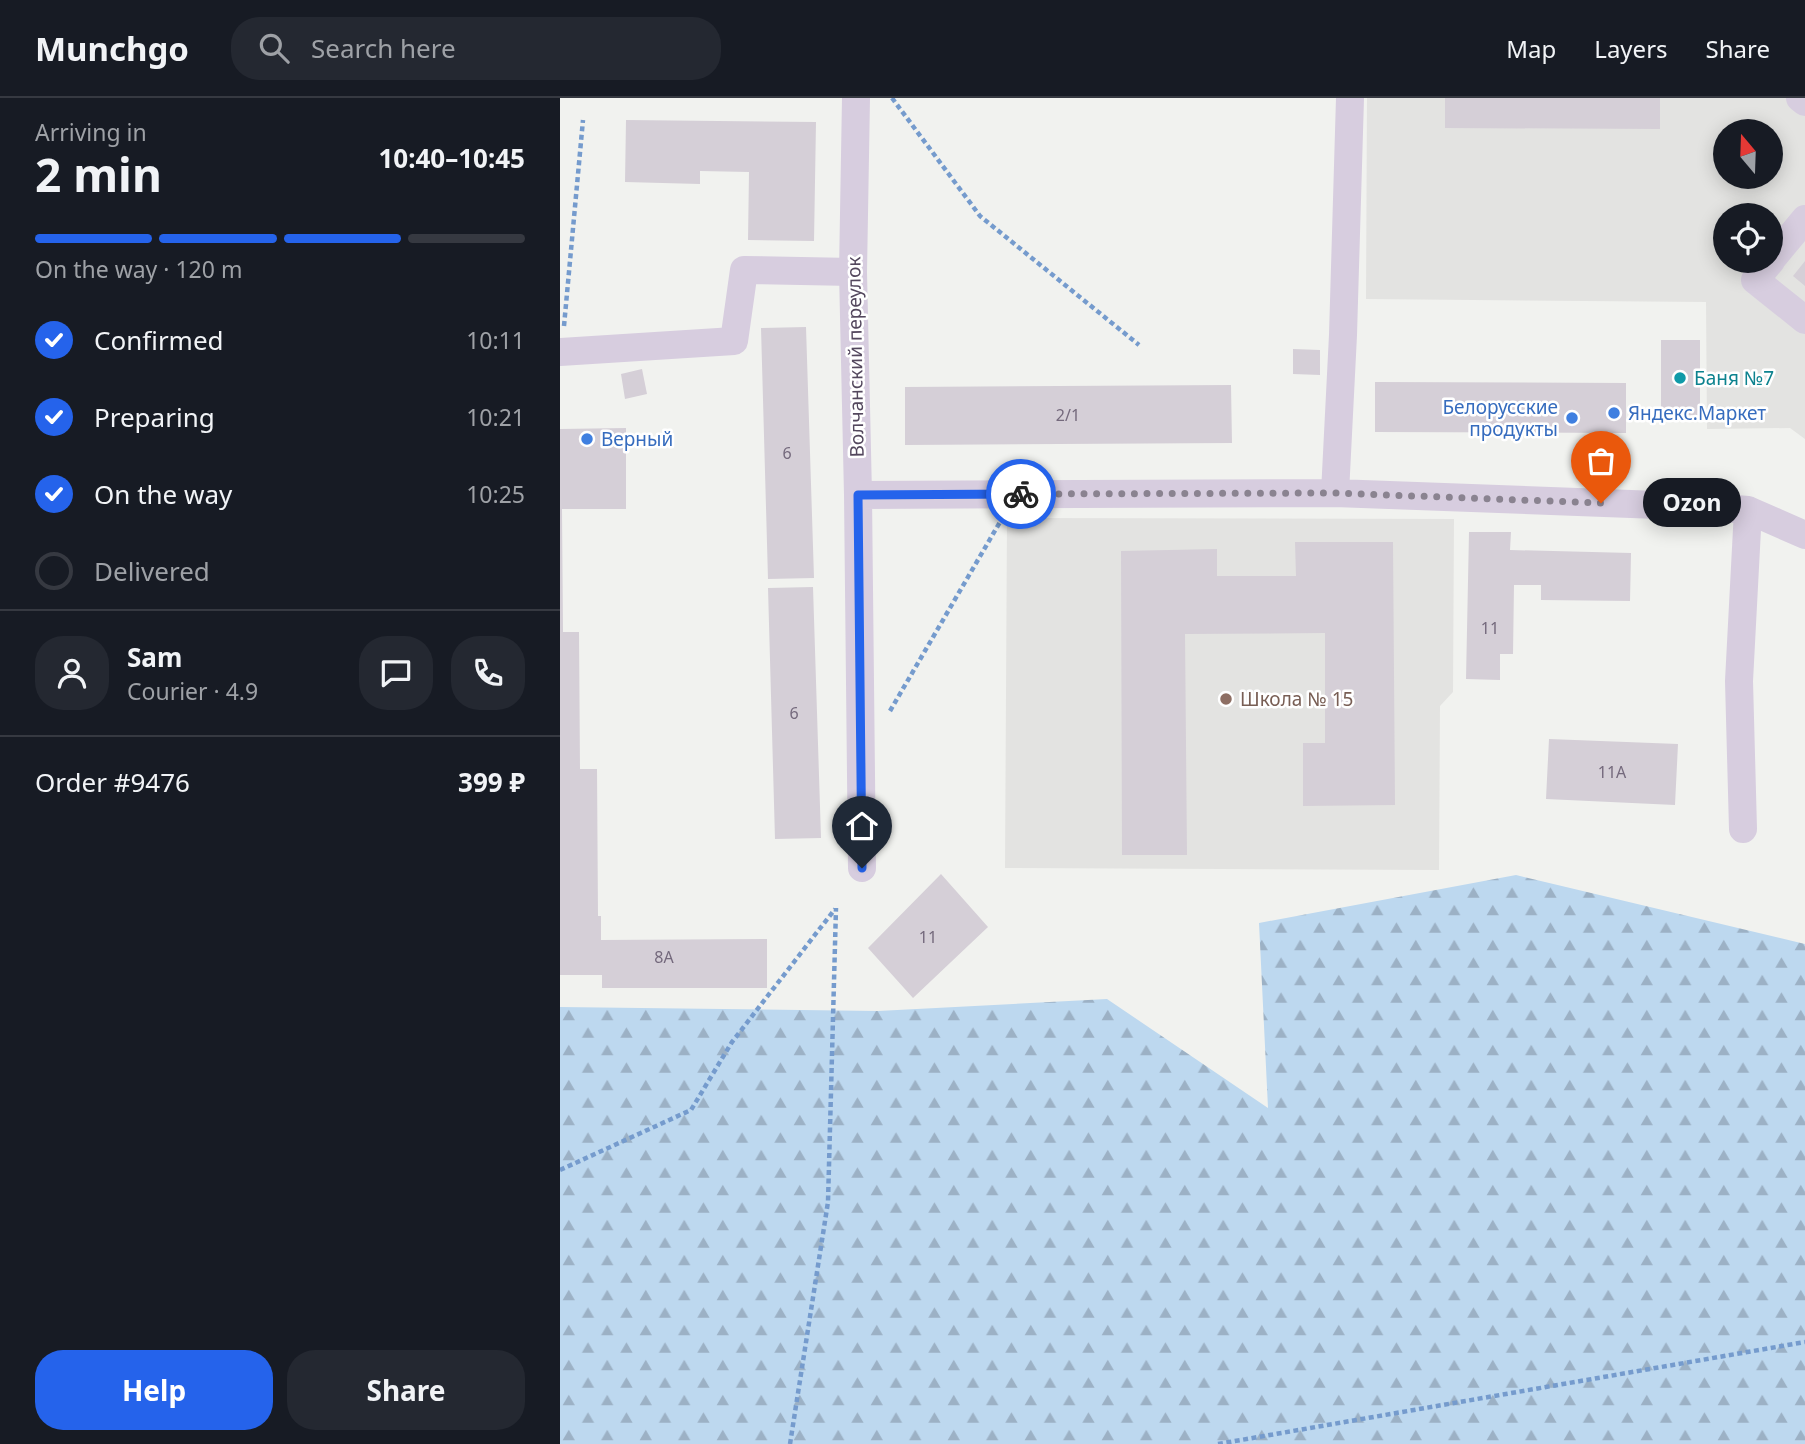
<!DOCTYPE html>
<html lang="en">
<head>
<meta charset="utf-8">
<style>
	body { margin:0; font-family:"Noto Sans",sans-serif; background:#242831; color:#f1f3f6; height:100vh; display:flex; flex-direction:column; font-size:26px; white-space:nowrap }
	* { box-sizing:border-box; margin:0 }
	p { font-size:23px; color:#9ea1a6 }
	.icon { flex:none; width:38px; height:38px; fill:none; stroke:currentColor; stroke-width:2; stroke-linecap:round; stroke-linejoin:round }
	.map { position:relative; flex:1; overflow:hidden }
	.panel { display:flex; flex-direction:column; background:#171b24; width:560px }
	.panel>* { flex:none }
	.needle { width:46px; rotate:341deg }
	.buttons { position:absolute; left:1153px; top:21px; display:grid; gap:14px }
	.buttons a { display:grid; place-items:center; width:70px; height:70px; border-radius:50%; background:#171b24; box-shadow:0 4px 18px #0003; font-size:35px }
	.pin { position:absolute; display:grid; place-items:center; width:60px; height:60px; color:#fff; margin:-72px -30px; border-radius:50% 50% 50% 0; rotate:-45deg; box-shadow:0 0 7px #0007 }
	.pin .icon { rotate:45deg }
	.courier { position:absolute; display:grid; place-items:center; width:70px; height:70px; margin:-35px; border:5px solid #2563eb; border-radius:50%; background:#fff; color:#222; box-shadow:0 2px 9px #0007 }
	.bubble { position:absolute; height:49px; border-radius:24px; background:#171b24; box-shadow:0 4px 18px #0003; font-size:23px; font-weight:700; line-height:49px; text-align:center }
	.summary em { font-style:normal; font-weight:700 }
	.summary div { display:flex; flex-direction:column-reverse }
	.summary { display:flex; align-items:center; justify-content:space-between; height:119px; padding:0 35px }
	h1 { font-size:46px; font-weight:700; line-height:52px }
	.bar { display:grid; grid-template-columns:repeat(4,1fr); gap:10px 7px; align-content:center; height:84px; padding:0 35px }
	.bar i { height:9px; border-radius:5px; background:#363941 }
	.bar .selected { background:#2563eb }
	.bar p { grid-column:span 4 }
	.line { display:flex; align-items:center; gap:18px; padding:0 35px; border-top:2px solid #363941 }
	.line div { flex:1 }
	.round { display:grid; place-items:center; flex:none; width:74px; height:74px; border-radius:28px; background:#242831 }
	ol { padding:0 35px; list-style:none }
	li { display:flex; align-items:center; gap:21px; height:77px }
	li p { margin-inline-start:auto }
	li .icon { padding:7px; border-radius:50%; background:#2563eb; color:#fff; stroke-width:4 }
	li:last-child { color:#9ea1a6 }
	li i { width:38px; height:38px; border:4px solid #363941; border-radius:50% }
	.action { display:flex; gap:14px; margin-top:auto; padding:14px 35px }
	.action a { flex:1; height:80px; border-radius:28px; background:#2563eb; color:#fff; font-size:28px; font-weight:700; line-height:80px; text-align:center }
	.action a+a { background:#242831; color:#f1f3f6 }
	header { display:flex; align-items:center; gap:42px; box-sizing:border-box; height:98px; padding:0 35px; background:#171b24; border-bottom:2px solid #363941 }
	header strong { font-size:33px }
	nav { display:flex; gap:38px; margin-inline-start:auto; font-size:24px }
	.search { width:490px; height:63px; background:#242831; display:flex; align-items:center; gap:18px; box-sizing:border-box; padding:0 24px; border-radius:28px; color:#9ea1a6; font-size:26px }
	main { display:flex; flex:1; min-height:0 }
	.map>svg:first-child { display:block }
	.education { fill:#e3e3e1; fill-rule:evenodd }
	.forest { fill:url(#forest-firs) }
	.building { fill:#d5cfd7 }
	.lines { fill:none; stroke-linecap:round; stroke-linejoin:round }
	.path { stroke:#759bcd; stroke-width:4.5; stroke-dasharray:5 3.5; stroke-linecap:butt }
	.minor { stroke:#d7cddf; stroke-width:28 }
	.done { stroke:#8a8390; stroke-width:7; stroke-dasharray:0 12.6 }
	.route { stroke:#2563eb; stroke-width:9 }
	.culture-dot { fill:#0f9aa8; stroke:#fff; stroke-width:2.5 }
	.shop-dot { fill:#3f7fe0; stroke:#fff; stroke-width:2.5 }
	.education-dot { fill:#8d6e63; stroke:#fff; stroke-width:2.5 }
	.labels { text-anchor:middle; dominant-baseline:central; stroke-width:5; stroke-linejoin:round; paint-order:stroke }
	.number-label { font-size:16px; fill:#74697c }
	.street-label { font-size:19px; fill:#53475d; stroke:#fff }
	.culture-label { font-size:19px; fill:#0d838f; stroke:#fff; text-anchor:start }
	.shop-label { font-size:19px; fill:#366cbe; stroke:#fff; text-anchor:start }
	.education-label { font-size:19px; fill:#785e54; stroke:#fff; text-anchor:start }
</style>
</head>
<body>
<header>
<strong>Munchgo</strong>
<div class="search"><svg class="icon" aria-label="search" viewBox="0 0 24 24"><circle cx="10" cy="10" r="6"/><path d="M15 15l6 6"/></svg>Search here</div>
<nav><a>Map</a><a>Layers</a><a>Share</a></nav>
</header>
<main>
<section class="panel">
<div class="summary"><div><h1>2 min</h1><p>Arriving in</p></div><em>10:40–10:45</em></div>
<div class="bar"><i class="selected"></i><i class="selected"></i><i class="selected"></i><i></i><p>On the way · 120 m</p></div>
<ol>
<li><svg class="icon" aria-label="check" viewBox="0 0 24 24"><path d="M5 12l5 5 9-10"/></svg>Confirmed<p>10:11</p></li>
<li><svg class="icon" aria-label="check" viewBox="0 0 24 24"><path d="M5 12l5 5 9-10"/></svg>Preparing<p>10:21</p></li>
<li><svg class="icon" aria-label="check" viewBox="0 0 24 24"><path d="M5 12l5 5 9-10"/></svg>On the way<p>10:25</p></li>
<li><i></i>Delivered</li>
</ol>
<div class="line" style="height:126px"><a class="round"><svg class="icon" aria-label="person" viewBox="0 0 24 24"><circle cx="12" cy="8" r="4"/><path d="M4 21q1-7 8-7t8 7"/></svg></a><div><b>Sam</b><p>Courier · 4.9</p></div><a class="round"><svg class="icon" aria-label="chat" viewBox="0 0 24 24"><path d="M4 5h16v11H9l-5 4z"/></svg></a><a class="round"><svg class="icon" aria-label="phone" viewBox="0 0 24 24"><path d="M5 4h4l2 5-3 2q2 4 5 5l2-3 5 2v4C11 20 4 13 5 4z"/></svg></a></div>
<div class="line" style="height:91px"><div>Order #9476</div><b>399 ₽</b></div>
<div class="action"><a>Help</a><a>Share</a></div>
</section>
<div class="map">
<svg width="1245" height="1346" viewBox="0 0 1245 1346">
	<defs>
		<pattern id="forest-firs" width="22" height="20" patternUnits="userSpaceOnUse" patternTransform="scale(1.75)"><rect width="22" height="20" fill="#bdd8ef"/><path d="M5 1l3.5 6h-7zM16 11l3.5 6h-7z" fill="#9cb1c5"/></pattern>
	</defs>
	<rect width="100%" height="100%" fill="#f1f2ef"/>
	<!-- education -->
	<path class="education" d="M807,0H1245V341L1230,330L1147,331L1146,204L806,201ZM1166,33H1211V79H1166ZM1166,117H1211V163H1166Z
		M447,420L894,421L893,594L880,608L879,772L445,770Z"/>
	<!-- forest -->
	<path class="forest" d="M956,777L1245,846V1346H0V909L318,913L547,901L708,1010L699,825Z"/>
	<!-- building -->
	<path class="building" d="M885,0H1100V31L885,30Z
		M66,22L256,24L254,143L188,142L189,74L140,73V86L65,84Z
		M1245,163V188L1233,178Z
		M246,229L254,480L208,481L201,230Z
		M1101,242H1140V317H1101Z
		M733,251L760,252V277L733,276Z
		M82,271L87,296L65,301L61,276Z
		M815,284L1066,285V335L815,334Z
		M671,287L672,345L345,347V289Z
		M66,330V411H2L3,534H19L20,671H37L38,818H41V842L207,841V890H42V877H0V331Z
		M909,434H951L950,452L1071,455L1070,503L981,502V487H954L953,556H940V582L906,581Z
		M735,444H833L835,707L743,708V645H765V535L625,536L627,757H562L561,453L657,451V478H736Z
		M253,489L261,740L215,741L208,490Z
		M989,641L1118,646L1115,707L986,701Z
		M381,776L428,829L353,900L308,850Z"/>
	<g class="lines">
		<!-- path -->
		<path class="path" d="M332,0L420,118L579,247
			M4,228L23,22
			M330,613L440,424
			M0,1072L131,1012L172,944L275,811
			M230,1346L268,1104L276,810
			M658,1346L1245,1244"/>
		<!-- minor -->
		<path class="minor" d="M296,0L293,174L298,397L302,770
			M1240,0L1245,4
			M1211,162L1245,121
			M1211,163L1195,182L1245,222
			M0,254L174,243L184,172L293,174
			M775,395L783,237L790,0
			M298,397L775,395L1151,409L1188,412L1245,437
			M1183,731L1179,583L1188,412"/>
	</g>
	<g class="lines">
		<!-- done -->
		<path class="done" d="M461,396L775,395L1041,405"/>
		<!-- route -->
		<path class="route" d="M302,770L298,397L461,396"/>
	</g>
	<!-- markers -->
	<circle class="culture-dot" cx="1120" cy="280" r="7"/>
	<g class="shop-dot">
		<circle cx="1054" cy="315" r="7"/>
		<circle cx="1012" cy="320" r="7"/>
		<circle cx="27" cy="341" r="7"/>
	</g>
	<circle class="education-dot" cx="666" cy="601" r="7"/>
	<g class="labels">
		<!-- number labels -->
		<g class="number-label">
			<text x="508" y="317">2/1</text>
			<text x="227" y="355">6</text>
			<text x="930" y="530">11</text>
			<text x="234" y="615">6</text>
			<text x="1052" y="674">11А</text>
			<text x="368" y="839">11</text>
			<text x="104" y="859">8А</text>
		</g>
		<!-- street labels -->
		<g class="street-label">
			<text transform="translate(295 259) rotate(-91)">Волчанский переулок</text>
		</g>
		<!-- culture labels -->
		<g class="culture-label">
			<text x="1134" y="280">Баня №7</text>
		</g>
		<!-- shop labels -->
		<g class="shop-label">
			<text x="998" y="309" text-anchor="end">Белорусские<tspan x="998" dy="22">продукты</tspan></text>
			<text x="1068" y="315">Яндекс.Маркет</text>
			<text x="41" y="341">Верный</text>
		</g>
		<!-- education labels -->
		<g class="education-label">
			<text x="680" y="601">Школа № 15</text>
		</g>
	</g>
</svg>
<div class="buttons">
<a><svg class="needle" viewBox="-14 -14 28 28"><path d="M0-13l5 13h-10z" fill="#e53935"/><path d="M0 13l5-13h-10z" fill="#9ea1a6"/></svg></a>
<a><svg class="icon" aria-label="locate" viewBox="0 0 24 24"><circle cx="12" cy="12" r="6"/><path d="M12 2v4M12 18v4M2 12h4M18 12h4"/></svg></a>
</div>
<div class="pin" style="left:1041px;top:405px;background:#ea580c"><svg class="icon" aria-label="bag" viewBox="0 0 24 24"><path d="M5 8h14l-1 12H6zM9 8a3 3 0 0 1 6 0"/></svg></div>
<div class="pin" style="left:302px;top:770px;background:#1f2937"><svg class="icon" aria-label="home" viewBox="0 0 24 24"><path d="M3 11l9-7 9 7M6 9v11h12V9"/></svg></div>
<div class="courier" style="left:461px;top:396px"><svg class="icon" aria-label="bike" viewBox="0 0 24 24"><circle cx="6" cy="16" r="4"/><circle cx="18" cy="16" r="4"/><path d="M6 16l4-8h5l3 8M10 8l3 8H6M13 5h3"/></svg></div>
<div class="bubble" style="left:1083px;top:380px;width:98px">Ozon</div>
</div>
</main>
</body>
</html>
